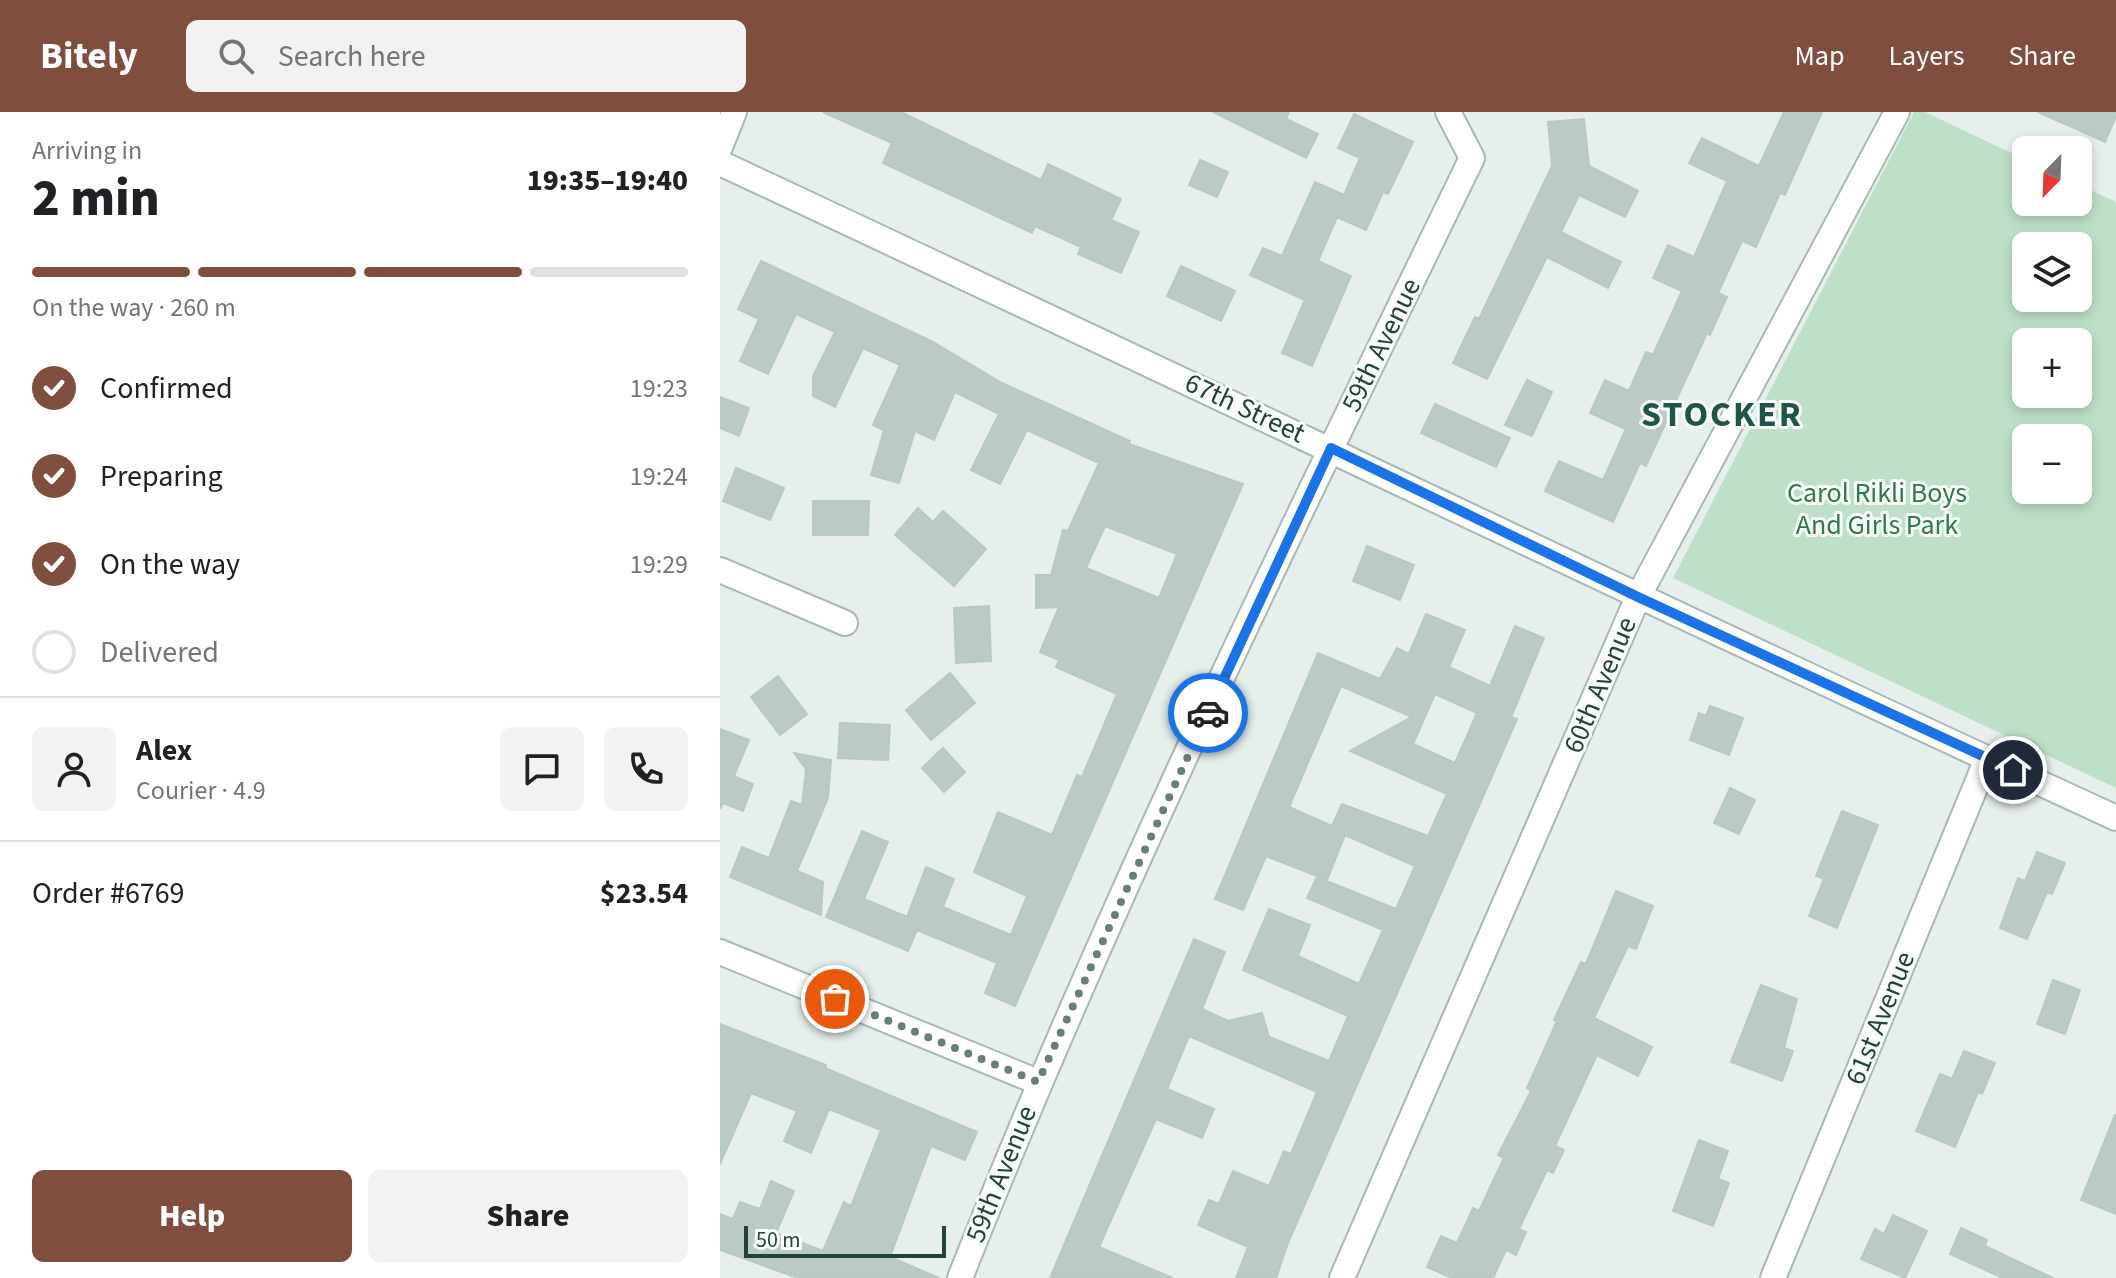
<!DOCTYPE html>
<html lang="en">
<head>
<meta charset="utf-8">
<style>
	body { margin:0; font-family:"Source Sans 3",sans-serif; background:#f2f2f2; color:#202124; height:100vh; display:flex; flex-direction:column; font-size:30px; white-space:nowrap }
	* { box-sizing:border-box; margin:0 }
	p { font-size:26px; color:#757577 }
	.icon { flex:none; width:44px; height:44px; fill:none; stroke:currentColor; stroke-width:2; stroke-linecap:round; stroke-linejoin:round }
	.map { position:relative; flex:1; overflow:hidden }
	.drawer { display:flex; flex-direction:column; background:#fff; width:720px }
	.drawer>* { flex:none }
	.needle { width:52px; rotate:203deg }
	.controls { position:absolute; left:1292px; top:24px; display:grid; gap:16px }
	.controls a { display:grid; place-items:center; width:80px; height:80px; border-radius:12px; background:#fff; box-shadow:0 4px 12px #0003; font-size:40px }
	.scale { position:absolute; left:24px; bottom:20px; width:202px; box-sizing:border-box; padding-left:8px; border:4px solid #24423a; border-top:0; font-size:22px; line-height:28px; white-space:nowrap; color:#24423a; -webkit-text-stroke:6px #f7fbf9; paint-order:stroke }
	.pin { position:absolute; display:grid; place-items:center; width:68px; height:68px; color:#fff; margin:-34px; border:4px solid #fff; border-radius:50%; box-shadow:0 2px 8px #0007 }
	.courier { position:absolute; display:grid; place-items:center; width:80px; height:80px; margin:-40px; border:6px solid #1a73e8; border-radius:50%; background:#fff; color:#222; box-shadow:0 2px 10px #0007 }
	.overview em { font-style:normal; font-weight:800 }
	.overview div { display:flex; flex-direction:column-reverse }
	.overview { display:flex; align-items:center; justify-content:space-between; height:136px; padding:0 32px }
	h1 { font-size:52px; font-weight:800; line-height:60px }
	.bar { display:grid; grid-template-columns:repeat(4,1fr); gap:12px 8px; align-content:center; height:96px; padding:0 32px }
	.bar i { height:10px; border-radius:6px; background:#e0e0e0 }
	.bar .active { background:#7f4e3f }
	.bar p { grid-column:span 4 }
	.line { display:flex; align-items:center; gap:20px; padding:0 32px; border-top:2px solid #e0e0e0 }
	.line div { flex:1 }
	.round { display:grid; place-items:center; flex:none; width:84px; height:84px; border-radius:12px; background:#f2f2f2 }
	ol { padding:0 32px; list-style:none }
	li { display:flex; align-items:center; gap:24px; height:88px }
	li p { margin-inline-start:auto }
	li .icon { padding:8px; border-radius:50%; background:#7f4e3f; color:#fff; stroke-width:4 }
	li:last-child { color:#757577 }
	li i { width:44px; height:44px; border:4px solid #e0e0e0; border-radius:50% }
	.button { display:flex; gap:16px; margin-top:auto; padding:16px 32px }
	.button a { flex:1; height:92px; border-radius:12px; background:#7f4e3f; color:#fff; font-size:32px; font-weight:800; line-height:92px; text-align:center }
	.button a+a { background:#f2f2f2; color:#202124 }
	header { display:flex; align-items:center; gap:48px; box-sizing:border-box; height:112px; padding:0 40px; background:#7f4e3f; color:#fff }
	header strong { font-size:38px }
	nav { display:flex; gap:44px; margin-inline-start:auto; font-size:28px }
	.search { width:560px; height:72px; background:#f2f2f2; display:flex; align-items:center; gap:20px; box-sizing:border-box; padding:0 28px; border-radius:12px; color:#757577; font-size:30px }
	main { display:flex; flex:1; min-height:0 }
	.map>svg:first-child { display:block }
	.green { fill:#bfe0c8; fill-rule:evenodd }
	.building { fill:#bbcac4; stroke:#b8c9c2; stroke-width:2; fill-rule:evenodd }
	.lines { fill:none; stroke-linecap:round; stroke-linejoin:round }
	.minor-casing { stroke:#a8b8b2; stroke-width:28 }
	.tertiary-casing { stroke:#a8b8b2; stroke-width:28 }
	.minor { stroke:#fff; stroke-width:24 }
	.tertiary { stroke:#fff; stroke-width:24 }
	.done { stroke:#687f78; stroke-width:8; stroke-dasharray:0 14.4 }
	.route { stroke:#1a73e8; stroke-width:10 }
	.labels { text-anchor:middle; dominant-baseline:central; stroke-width:6; stroke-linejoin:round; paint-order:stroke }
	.street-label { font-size:28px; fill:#24423a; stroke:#f7fbf9 }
	.park-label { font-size:28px; fill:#2d7a4b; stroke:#f7fbf9 }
	.district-label { font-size:36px; font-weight:bold; letter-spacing:2px; fill:#1f5548; stroke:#f7fbf9 }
</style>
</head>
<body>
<header>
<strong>Bitely</strong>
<div class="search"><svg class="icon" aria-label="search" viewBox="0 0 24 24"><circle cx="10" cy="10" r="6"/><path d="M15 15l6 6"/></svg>Search here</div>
<nav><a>Map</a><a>Layers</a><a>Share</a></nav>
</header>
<main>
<section class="drawer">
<div class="overview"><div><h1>2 min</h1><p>Arriving in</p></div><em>19:35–19:40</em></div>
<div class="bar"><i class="active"></i><i class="active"></i><i class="active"></i><i></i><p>On the way · 260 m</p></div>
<ol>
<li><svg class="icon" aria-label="check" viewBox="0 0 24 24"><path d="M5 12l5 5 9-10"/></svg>Confirmed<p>19:23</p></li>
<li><svg class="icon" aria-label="check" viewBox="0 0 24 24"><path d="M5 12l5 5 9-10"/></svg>Preparing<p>19:24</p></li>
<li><svg class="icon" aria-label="check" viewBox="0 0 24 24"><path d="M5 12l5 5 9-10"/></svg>On the way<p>19:29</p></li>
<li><i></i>Delivered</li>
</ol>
<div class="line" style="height:144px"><a class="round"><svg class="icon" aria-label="person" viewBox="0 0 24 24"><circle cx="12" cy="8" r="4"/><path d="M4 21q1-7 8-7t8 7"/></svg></a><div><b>Alex</b><p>Courier · 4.9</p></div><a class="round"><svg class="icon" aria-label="chat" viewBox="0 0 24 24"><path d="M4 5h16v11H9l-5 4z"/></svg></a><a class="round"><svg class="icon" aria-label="phone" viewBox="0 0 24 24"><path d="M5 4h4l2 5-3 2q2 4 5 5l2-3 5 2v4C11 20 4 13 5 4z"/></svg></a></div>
<div class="line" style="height:104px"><div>Order #6769</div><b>$23.54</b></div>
<div class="button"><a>Help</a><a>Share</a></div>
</section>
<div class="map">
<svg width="1396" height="1166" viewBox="0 0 1396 1166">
	<rect width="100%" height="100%" fill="#e6efeb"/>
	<!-- green -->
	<path class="green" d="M1194,0H1205L1306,48V90H1358V72L1396,90V676L953,466ZM1306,134H1358V186H1306ZM1306,230H1358V282H1306ZM1306,326H1358V378H1306Z"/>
	<!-- building -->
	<path class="building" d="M103,0H181L321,68L328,52L401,87L391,108L419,120L401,161L358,142L361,135L315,114L312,121L163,51L172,31Z
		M493,0H569L566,7L598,22L586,46Z
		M1064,0H1102L1065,83L1060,81L1036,135L1022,129L998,181L1007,185L990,223L987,221L926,354L920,351L893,410L825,379L839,349L883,368L906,317L870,301L885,268L909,279L926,240L933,243L962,179L933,166L948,133L974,145L1007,69L969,51L982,26L1039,54Z
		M1318,0H1396V4L1385,30Z
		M634,2L693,30L668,82L663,80L646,118L617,105L598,149L631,164L592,254L562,241L585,188L530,163L543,136L562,144L595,70L624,83L640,46L618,36Z
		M864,7L869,54L918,79L905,105L859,83L841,120L901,150L888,176L827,145L767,267L733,251L755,205L759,207L832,54L828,10Z
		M480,48L508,60L497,85L469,73Z
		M41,149L211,229L282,271L410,329L409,332L523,372L295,894L265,881L277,851L197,818L188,839L106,805L142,719L168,730L144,787L187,805L206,755L234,767L223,795L291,823L307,784L254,760L278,700L332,723L357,663L362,665L397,582L336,555L339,548L320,540L339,495L316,496V463H331L343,418L348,419L379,351L307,318L280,372L251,358L279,302L235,280L214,328L195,319L179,371L151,363L164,318L153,313L180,253L143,236L115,295L93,284V264L115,220L76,202L48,262L20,249L39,207L18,197ZM385,414L457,442L439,486L366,456Z
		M461,154L515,179L501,209L447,184Z
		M807,268L832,280L812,324L785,313Z
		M0,285L29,296L19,324L0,316Z
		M715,292L790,326L776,355L701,321Z
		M16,356L64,376L50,408L3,389Z
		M93,389H149L148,423H93Z
		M198,396L213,410L223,399L266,437L234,474L175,423Z
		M647,434L694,453L680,488L633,469Z
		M269,494L271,549L236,551L234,496Z
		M706,502L745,518L729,555L770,574L795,514L824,526L791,605L797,607L568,1131L556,1166H516L528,1135L478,1113L489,1088L499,1092L513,1059L549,1074L564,1039L571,1042L597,980L469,924L447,977L494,997L482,1026L436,1007L379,1135L453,1166H330L474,827L505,840L482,897L508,909L542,901L549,925L609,949L628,904L523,858L549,797L590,813L578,844L639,872L663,818L587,786L597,765L676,797L695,754L625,723L607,768L546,744L523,798L495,787L598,541L660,567L677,536L689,542ZM621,574L692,605L630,639L727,682L708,724L622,692L612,714L569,695ZM715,582L757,601L735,651L693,632Z
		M230,561L255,591L211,628L186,598Z
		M58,564L87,602L60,623L31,585Z
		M990,594L1023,606L1009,643L970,628L979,601L986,604Z
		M120,611L170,613L168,648L118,646Z
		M0,617L29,628L14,664L33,672L23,699L3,691L0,697Z
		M223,636L245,660L224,680L202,656Z
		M74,641L111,648L108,686L77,759L103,770L101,803L10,765L22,735L49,746L71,689L82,693L86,657Z
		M1010,676L1035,688L1019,722L994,711Z
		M1122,699L1158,713L1117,816L1089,804L1104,767L1096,764Z
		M1317,740L1345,751L1332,782L1327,780L1307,827L1280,816L1298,766L1305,769Z
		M896,779L933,794L916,837L908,834L874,906L932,935L918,964L877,943L835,1034L844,1038L833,1061L827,1058L799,1117L806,1120L796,1143L786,1138L773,1166H732L707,1155L721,1124L737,1131L753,1096L759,1099L784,1046L778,1043L811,979L807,976L837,909L834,908L861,850L866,852Z
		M1333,868L1360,878L1345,922L1317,912Z
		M1041,873L1077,887L1064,936L1073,939L1062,969L1011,950Z
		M0,912L106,953L105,956L257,1020L245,1048L211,1034L170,1145L219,1166H78L0,1138V1102L13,1107L20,1090L40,1097L51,1069L74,1079L56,1121L103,1139L124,1090L131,1094L161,1018L109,997L91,1041L64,1029L77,999L31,981L0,1052Z
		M1244,939L1275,951L1262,982L1258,980L1235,1035L1196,1019L1220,962L1232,967Z
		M1395,1003H1396V1102L1361,1088Z
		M979,1028L1008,1039L998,1067L1009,1071L993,1114L953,1099Z
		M1173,1103L1207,1119L1185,1166L1141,1147L1155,1117L1164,1122Z
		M1241,1116L1267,1128L1265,1134L1333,1166H1283L1230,1142Z"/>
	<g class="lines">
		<!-- minor casing -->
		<g class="minor-casing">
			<path id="minor" d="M0,35L14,0
				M0,458L125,511
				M0,840L318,970
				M240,1166C391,785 572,415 752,46L728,0
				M1053,1166L1267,647"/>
		</g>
		<!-- tertiary casing -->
		<g class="tertiary-casing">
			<path id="tertiary" d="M0,51C466,268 929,492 1396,706
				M622,1166L918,485L1177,0"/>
		</g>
		<!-- minor -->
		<use href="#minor" class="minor"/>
		<!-- tertiary -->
		<use href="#tertiary" class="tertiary"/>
	</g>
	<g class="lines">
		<!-- done -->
		<path class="done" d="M115,887L318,970L488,601"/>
		<!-- route -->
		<path class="route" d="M488,601L611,336L918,485L1293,658"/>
	</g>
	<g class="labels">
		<!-- street labels -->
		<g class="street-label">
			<text transform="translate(661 233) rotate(-64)">59th Avenue</text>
			<text transform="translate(525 296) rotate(25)">67th Street</text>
			<text transform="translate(880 573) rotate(-67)">60th Avenue</text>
			<text transform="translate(1160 906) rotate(-68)">61st Avenue</text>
			<text transform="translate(281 1062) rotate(-68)">59th Avenue</text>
		</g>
		<!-- park labels -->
		<g class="park-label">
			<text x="1157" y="381">Carol Rikli Boys<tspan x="1157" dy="32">And Girls Park</tspan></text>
		</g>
		<!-- district labels -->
		<g class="district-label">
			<text x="1002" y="302">STOCKER</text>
		</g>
	</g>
</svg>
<div class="controls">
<a><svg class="needle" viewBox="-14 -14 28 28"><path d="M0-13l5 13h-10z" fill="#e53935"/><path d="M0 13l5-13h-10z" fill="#757577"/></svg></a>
<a><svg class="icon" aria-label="layers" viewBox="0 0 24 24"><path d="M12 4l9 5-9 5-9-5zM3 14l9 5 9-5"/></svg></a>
<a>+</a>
<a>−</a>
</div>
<div class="scale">50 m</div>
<div class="pin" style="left:115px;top:887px;background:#ea580c"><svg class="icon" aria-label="bag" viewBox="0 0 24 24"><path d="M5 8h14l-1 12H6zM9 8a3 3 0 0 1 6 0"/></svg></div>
<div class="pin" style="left:1293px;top:658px;background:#1f2937"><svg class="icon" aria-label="home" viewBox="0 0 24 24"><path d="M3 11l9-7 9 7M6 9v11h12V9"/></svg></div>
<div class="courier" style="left:488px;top:601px"><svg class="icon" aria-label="car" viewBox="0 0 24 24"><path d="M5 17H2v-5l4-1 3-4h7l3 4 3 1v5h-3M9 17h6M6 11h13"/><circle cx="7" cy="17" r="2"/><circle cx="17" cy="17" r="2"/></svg></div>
</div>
</main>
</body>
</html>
